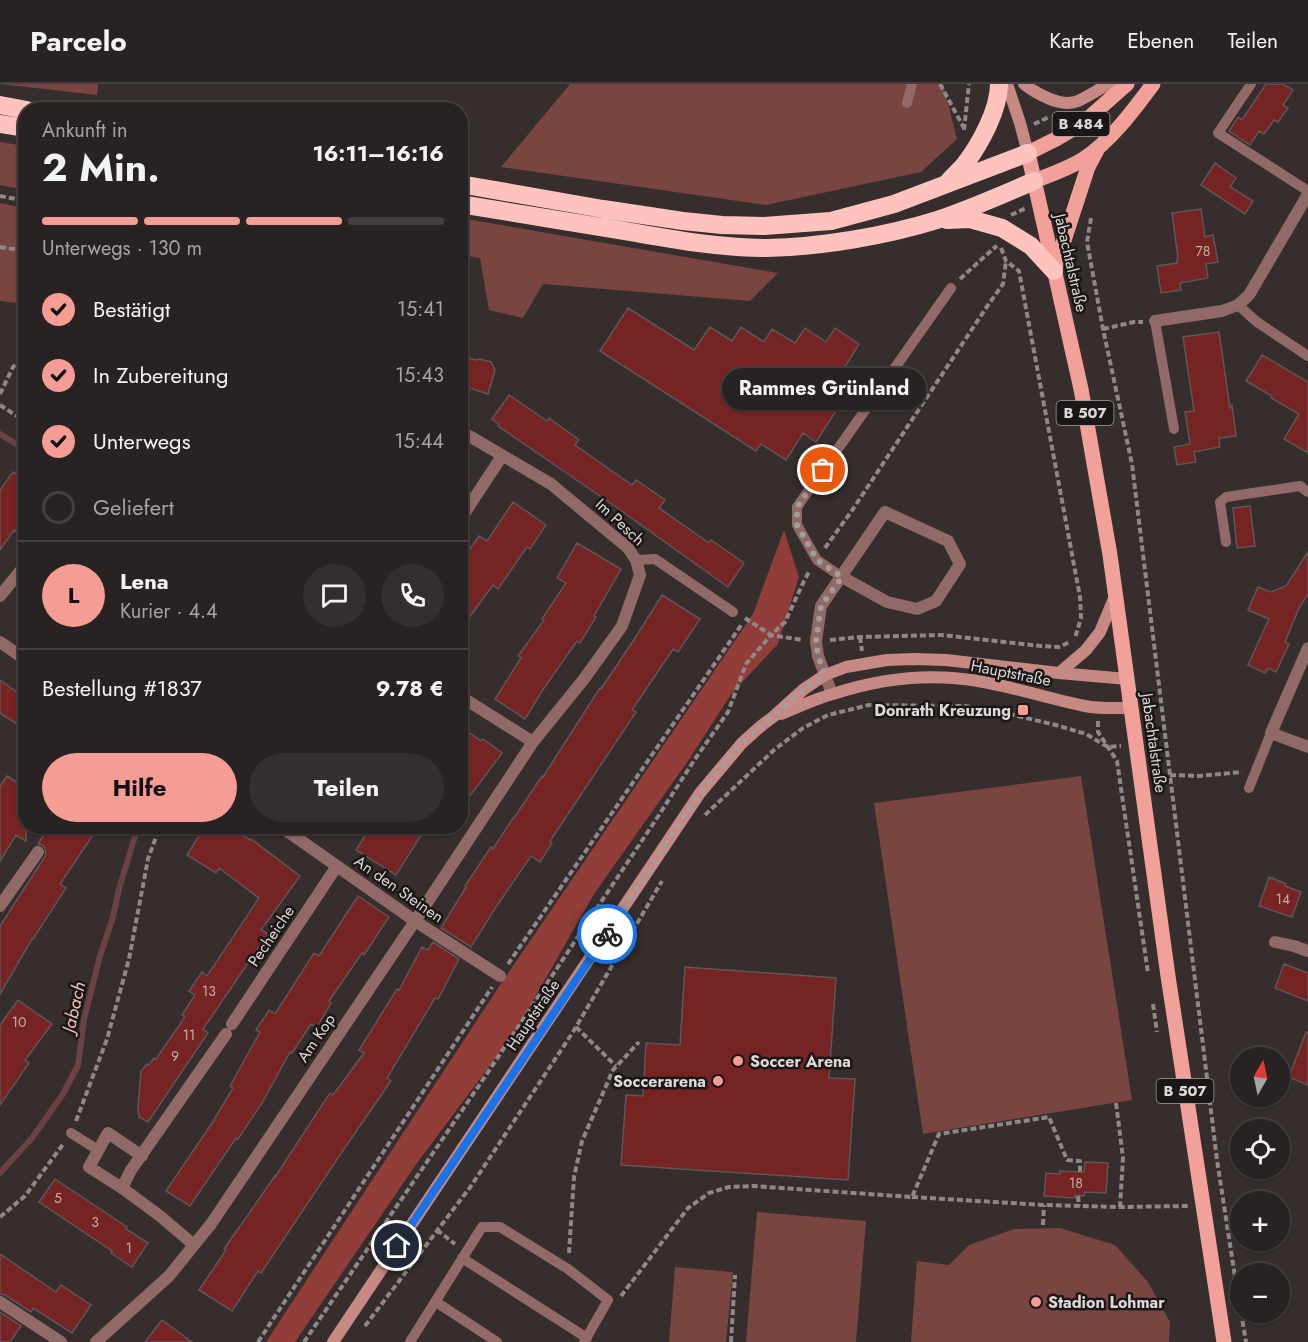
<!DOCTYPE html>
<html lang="de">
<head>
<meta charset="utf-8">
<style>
	body { margin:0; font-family:Jost,sans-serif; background:#342f2f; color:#f1f3f6; height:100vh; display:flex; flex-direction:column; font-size:22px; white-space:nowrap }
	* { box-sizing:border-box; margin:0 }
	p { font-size:20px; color:#a5a4a5 }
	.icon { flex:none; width:33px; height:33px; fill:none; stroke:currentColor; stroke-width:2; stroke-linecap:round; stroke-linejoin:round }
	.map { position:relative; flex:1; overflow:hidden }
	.drawer { position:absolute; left:18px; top:18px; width:450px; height:732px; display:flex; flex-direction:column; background:#282222; border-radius:24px; box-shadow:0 2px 4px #0004,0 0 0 2px #443f40 }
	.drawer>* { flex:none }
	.needle { width:39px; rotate:9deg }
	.fabs { position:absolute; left:1230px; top:963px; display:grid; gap:12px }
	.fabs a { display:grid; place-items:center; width:60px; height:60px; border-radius:50%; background:#282222; box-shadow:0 2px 4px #0004,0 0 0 2px #443f40; font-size:30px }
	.pin { position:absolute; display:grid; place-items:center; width:51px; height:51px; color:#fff; margin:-26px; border:3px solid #fff; border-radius:50%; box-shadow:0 2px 6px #0007 }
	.courier { position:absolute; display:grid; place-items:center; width:60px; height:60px; margin:-30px; border:4px solid #1a73e8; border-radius:50%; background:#fff; color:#222; box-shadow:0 2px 8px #0007 }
	.bubble { position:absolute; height:42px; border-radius:21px; background:#282222; box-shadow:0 2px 4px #0004,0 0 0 2px #443f40; font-size:20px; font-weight:700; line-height:42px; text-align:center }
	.overview em { font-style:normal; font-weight:700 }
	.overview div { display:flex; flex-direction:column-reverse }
	.overview { display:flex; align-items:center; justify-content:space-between; height:102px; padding:0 24px }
	h1 { font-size:39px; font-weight:700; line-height:45px }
	.bar { display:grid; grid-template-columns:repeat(4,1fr); gap:9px 6px; align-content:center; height:72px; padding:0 24px }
	.bar i { height:8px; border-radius:4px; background:#443f40 }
	.bar .on { background:#f59c95 }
	.bar p { grid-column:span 4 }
	.line { display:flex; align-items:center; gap:15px; padding:0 24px; border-top:2px solid #443f40 }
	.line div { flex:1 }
	.round { display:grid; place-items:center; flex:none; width:63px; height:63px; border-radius:32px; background:#342f2f }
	ol { padding:0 24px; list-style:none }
	li { display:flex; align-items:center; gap:18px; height:66px }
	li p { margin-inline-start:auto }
	li .icon { padding:6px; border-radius:50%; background:#f59c95; color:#111; stroke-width:4 }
	li:last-child { color:#a5a4a5 }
	li i { width:33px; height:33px; border:3px solid #443f40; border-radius:50% }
	.cta { display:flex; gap:12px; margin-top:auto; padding:12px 24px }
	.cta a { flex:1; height:69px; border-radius:36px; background:#f59c95; color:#111; font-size:24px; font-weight:700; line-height:69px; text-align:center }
	.cta a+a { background:#342f2f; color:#f1f3f6 }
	header { display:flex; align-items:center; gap:36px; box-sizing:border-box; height:84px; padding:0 30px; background:#282222; border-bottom:2px solid #443f40 }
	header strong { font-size:28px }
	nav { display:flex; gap:33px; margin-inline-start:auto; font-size:21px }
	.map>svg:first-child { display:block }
	.green { fill:#784541 }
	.forest { fill:#913d3a }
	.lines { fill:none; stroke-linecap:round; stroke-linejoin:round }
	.stream { stroke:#6b4143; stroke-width:6 }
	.building { fill:#752323; stroke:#605656; stroke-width:1.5 }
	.path { stroke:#8f8888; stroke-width:4; stroke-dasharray:6 3; stroke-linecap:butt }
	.lane { stroke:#916966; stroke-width:10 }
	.street { stroke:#916966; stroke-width:12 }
	.secondary { stroke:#c78983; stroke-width:12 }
	.primary { stroke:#f1a19a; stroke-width:15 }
	.highway { stroke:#ffc3be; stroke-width:18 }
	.done { stroke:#a39d9c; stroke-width:6; stroke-dasharray:0 10.8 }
	.route { stroke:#1a73e8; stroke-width:8 }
	.poi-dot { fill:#f59c95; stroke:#1a1716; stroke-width:2 }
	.labels { text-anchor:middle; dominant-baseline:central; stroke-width:5; stroke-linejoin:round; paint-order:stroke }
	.number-label { font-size:14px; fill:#c4acab }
	.shield { fill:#1a1716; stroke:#a39f9e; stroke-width:1.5 }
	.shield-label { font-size:15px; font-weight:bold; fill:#ded9d8 }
	.street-label { font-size:16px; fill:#ded9d8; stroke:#1a1716 }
	.poi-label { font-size:16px; font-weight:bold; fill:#ded9d8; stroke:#1a1716; text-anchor:end }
	.water-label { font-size:18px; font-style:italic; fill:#f5c3be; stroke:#1a1716 }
</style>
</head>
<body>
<header>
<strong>Parcelo</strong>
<nav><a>Karte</a><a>Ebenen</a><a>Teilen</a></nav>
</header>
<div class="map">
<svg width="1308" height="1258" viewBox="0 0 1308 1258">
	<rect width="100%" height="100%" fill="#362d2d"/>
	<!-- green -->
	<path class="green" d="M0,0H98L97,11Z
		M570,0H943L957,55L921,88L766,121L501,83Z
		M0,58L25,62V106L0,101Z
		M0,119L25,124V220L0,217Z
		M461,134L495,140L778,189L750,217L543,200L523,234L489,226L480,174L461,171Z
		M1081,692L1132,1016L923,1050L874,719Z
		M757,1128L866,1137L856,1258H746Z
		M1060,1144L1115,1161L1148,1198L1170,1238L1169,1258H911L917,1177L949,1181L969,1161L1014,1145Z
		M675,1183L733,1188L726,1258H669Z"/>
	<!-- forest -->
	<path class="forest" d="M784,446L799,493L778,560L732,609L688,677L594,810L515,948L417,1079L295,1258H266L504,895L753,530Z"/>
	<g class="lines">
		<!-- stream -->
		<path class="stream" d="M0,350L26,366
			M0,1089L32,1054L63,1010L78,981L84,935L100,872L113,833L119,805L138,742"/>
	</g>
	<!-- building -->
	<path class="building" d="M1266,0H1283L1293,6L1283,21L1288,24L1278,38L1274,36L1264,50L1259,47L1250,61L1229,47L1238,33L1242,36Z
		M1215,79L1236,94L1230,103L1253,117L1245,130L1201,101Z
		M1201,125L1205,153L1213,151L1218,178L1206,180L1208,194L1180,199L1181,206L1161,209L1157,182L1177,179V175L1178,174L1172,129Z
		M628,224L694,266L710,243L732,257L741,243L764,258L772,245L795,259L805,244L826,258L835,244L859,260L822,319L836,327L816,358L803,349L786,376L761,360L756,367L600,267Z
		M1219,248L1230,324L1232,321L1236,352L1219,354L1220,363L1194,368L1196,378L1177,381L1174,363L1190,360L1185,328L1194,327L1183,253Z
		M1262,271L1308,298V369L1284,355L1299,330L1271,314L1272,312L1246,297Z
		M468,274L476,276L480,275L491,278L495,286L488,310L460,301V296Z
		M509,311L547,337L549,334L579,356L575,361L632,401L636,396L665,416L659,424L709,459L711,456L744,479L728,503L616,423L498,342L499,340L492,335Z
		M13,388L26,396V439L19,449L14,446L0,466V406Z
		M513,418L546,441L530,465L527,463L498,505L493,501L460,546V479L479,452L487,457Z
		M1250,422L1255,462L1237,464L1233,424Z
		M577,459L621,485L594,532L596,533L580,559L577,557L542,607L525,635L495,615L521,574L518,572L544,536L542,535L566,499L557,494Z
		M1308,468V510L1299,524L1285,558L1289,560L1276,588L1268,584L1265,589L1248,581L1269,535L1248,526L1258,503L1271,508L1286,502Z
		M662,511L700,535L678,568L673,565L632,626L636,628L550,757L552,759L540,778L531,772L496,823L471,863L441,844L466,803L465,802L491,763L493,765L513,734H514L542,692L543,693L600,604L601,605L637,551Z
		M0,596L26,615V646L0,629Z
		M460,642L481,657L483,655L502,669L460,725Z
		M7,692L26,704V757L16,751L0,777V702Z
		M49,742H99L60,800L66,804L33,855H32L0,910V842L46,771L45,764L42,761L38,760Z
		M205,742H227L250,756L251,755L300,792L261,846L268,850L203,945L208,949L148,1038L139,1033L138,1024L141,987L147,980L149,981L154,974L156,975L185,933L182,931L195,911L189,907L202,888L207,892L259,814L219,784L216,789L187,771Z
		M371,742H427L396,791L356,766Z
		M1269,793L1286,800L1285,802L1301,808L1292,833L1259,822Z
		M358,812L389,833L364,871L362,869L329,917L331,919L317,943L311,940L292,969L290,968L262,1019L238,1055L236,1054L190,1122L166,1107L212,1039L233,1004L230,1002L260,948L256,946L269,926L275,930L314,869L319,872Z
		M433,858L459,875L438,915L435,914L387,994L391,997L344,1065L261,1189L258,1187L232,1227L199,1206L226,1166L224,1165L275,1092V1093L330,1009L333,1011L364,969L359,966L397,905L399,906L422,863L428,866Z
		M1284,880L1308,889V917L1275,904Z
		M685,883L836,894L829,994L855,995L848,1096L621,1081L626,1011L643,1012L646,959L680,961Z
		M18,916L52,940L25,976L29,979L0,1021V941Z
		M1306,948H1308V1001L1289,993Z
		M1085,1078L1108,1079L1106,1109L1085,1108L1084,1112L1075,1111V1114L1044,1112L1046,1089L1060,1090V1087L1084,1088Z
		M55,1095L127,1143L126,1145L148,1159L132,1183L111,1169L112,1167L39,1118Z
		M0,1170L56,1208L61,1201L91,1221L72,1249L33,1224L31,1228L5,1211L0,1210Z
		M0,1228L21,1242L10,1258H0Z
		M162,1236L192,1258H145Z"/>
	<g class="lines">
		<!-- path -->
		<path class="path" d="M940,0L964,44
			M1034,40L1049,33
			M964,46L969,0
			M0,112L26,117
			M1011,131L1026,124
			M1091,134L1087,158L1103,245L1132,380L1217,1076L1240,1225
			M0,163L26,167
			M1001,164L1006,177L1019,187L1080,513L1081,534L1075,554
			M960,195L994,164L997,162
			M1103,245L1134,238H1143
			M0,310L13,283L26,269
			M0,321L26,338
			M825,464L853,425L986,224L1003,200L1006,177
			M745,534L771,551L785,538L804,497L809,488
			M860,553L862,567
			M830,556L860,553L942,551L1041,562L1059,563L1070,558
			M1098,637V648L1117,677L1148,889
			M1170,691L1199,692L1242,688
			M705,731L774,666L803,644L828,631L869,621L965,622L1009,630L1056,641L1086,650L1108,663L1121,662
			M508,880L742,540
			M1153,920L1157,948
			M576,943L616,982
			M1116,1019L1123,1074L1120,1123
			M76,1037L107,955L129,875L148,775L160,742
			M1078,1112L1079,1122
			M912,1113L1044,1121L1120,1123L1188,1122
			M0,1133L25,1112L64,1059
			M1043,1141L1044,1121
			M437,1146L455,1160
			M569,1169L574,1093L582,1057L613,986L639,958
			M621,1212L688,1124L709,1109L729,1103L753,1102L912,1113L939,1050L1049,1033L1067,1076L1080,1077V1089
			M1241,1228L1246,1258
			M365,1242L471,1102L573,948L662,797
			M258,1258L492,903
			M304,1258L478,1003L657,734L695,675L728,628L746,580L771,551L802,556
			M731,1258L735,1191"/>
		<!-- lane -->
		<path class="lane" d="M1251,0L1218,49L1308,107
			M907,19L912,0
			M1238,221L1257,238L1308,272
			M1155,237L1174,345
			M1226,458L1220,418L1226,413L1300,402L1308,408
			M636,476L655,475L733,528
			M842,493L817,476L797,441V423L951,204
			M1249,704L1271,649
			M71,1049L98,1066
			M462,1174L587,1254
			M436,1218L497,1258
			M410,1258L482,1143H500L568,1185L608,1216L584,1258"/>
		<!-- street -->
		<path class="street" d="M1155,237L1222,227L1238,221L1249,211L1308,110
			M460,436L502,372
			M0,512L26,480
			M0,558L26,576
			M1308,564L1271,649L1308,663
			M832,610L818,572L816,557L821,522L885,428L948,457L960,480L936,517L917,525L887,518L842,493
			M460,612L533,658
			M280,742L415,837L500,892
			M0,822L38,768
			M1275,858L1294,862L1308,867
			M232,940L337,782
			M122,1104L89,1083L108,1049L142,1072
			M194,1161L160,1132L122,1104L131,1086L226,950
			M0,1218L61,1258
			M96,1258L169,1192L211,1140L415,837L533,658L584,595L622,542L640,491L636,476L628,464L551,400L471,353L460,348"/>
		<!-- secondary -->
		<path class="secondary" d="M1007,0L1020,39L1028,69
			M1024,0C1037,10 1061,24 1078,17C1089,12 1099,5 1109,0
			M1059,589L1086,566L1100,548L1115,512
			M781,630C798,623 815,615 833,610C879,595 930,589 978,597C1015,603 1049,615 1085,622C1100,625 1116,624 1131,624
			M333,1258L700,709L742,659L761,642L773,633L804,605L825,591L846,583L887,576L914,575L946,576L1059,589L1127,595"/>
		<!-- primary -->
		<path class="primary" d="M1127,0L1083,39L1056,55L1028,69L1081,305L1110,471L1168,892L1224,1258
			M1034,97C1050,91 1067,85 1082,76C1110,58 1133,27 1153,0
			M1054,187L1088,83L1097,66"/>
		<!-- highway -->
		<path class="highway" d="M0,21L27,26
			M0,40L26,44
			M948,98C953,92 960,86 965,80C980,60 999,26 999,0
			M460,100L603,125L683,137L722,141L764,142L831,137L894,120L1028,69
			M460,120C517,129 574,139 631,148C676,156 721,164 767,164C820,163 886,152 937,136C970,125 1002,111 1034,97
			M947,136L970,135L1002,144L1031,162L1054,187"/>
	</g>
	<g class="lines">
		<!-- done -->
		<path class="done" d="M607,850L700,709L723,681L742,659L761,642L773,633L804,605L825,591L818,572L816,557L821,522L842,493L817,476L797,441V423L823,386"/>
		<!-- route -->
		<path class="route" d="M397,1162L607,850"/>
	</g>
	<!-- markers -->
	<g class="poi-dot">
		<rect x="1017" y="620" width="12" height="12" rx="3"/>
		<circle cx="738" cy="977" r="6"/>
		<circle cx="718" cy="997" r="6"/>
		<circle cx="1036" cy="1218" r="6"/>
	</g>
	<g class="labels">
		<!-- number labels -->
		<g class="number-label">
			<text x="1203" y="167">78</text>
			<text x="1283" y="815">14</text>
			<text x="209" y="907">13</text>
			<text x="19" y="938">10</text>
			<text x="189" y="951">11</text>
			<text x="175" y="972">9</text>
			<text x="1076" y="1099">18</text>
			<text x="58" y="1114">5</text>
			<text x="95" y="1138">3</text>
			<text x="129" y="1164">1</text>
		</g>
		<!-- shield labels -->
		<g class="shield">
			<rect x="1052.5" y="28" width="57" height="24" rx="4.5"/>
			<rect x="1056.5" y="317" width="57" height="24" rx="4.5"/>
			<rect x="1156.5" y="995" width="57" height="24" rx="4.5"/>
		</g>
		<g class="shield-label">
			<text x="1081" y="40">B 484</text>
			<text x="1085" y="329">B 507</text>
			<text x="1185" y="1007">B 507</text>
		</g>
		<!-- street labels -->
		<g class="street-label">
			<text transform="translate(1071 179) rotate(77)">Jabachtalstraße</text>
			<text transform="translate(620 438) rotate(43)">Im Pesch</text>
			<text transform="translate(1011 589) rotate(11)">Hauptstraße</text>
			<text transform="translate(1154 659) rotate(82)">Jabachtalstraße</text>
			<text transform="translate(399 805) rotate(35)">An den Steinen</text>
			<text transform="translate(271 852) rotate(-56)">Pecheiche</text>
			<text transform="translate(533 931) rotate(-56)">Hauptstraße</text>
			<text transform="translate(316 954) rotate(-56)">Am Kop</text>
		</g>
		<!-- poi labels -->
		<g class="poi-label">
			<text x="1011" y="626">Donrath Kreuzung</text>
			<text x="750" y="977" text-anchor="start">Soccer Arena</text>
			<text x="706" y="997">Soccerarena</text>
			<text x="1048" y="1218" text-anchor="start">Stadion Lohmar</text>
		</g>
		<!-- water labels -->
		<g class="water-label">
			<text transform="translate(74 923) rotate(-77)">Jabach</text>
		</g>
	</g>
</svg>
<div class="fabs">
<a><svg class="needle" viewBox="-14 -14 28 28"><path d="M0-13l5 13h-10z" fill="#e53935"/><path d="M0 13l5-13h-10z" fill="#a5a4a5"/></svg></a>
<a><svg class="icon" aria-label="locate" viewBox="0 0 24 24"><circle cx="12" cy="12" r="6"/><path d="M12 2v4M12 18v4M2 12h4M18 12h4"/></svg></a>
<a>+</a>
<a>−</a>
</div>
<div class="pin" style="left:823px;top:386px;background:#ea580c"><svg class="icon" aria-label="bag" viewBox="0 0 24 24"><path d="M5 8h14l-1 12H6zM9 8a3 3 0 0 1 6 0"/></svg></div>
<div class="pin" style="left:397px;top:1162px;background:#1f2937"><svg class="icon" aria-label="home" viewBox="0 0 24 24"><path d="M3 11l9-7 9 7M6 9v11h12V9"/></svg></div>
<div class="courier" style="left:607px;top:850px"><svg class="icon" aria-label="bike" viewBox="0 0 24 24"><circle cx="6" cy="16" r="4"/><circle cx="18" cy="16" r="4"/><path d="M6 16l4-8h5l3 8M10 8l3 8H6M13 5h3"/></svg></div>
<div class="bubble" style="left:722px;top:284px;width:204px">Rammes Grünland</div>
<section class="drawer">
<div class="overview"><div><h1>2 Min.</h1><p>Ankunft in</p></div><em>16:11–16:16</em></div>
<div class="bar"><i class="on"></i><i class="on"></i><i class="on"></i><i></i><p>Unterwegs · 130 m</p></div>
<ol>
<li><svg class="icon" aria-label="check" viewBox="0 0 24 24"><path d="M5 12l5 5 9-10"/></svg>Bestätigt<p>15:41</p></li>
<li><svg class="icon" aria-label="check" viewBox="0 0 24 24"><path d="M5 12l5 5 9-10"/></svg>In Zubereitung<p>15:43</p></li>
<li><svg class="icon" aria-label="check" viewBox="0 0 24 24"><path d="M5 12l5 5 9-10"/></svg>Unterwegs<p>15:44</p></li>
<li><i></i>Geliefert</li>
</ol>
<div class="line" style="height:108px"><b class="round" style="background:#f59c95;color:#111">L</b><div><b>Lena</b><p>Kurier · 4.4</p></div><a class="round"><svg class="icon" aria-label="chat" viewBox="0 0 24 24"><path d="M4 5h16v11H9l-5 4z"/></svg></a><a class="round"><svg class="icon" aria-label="phone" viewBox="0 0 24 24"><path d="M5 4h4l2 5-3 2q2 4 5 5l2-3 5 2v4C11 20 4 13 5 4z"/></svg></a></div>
<div class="line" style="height:78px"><div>Bestellung #1837</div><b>9.78 €</b></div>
<div class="cta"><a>Hilfe</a><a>Teilen</a></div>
</section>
</div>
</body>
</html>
